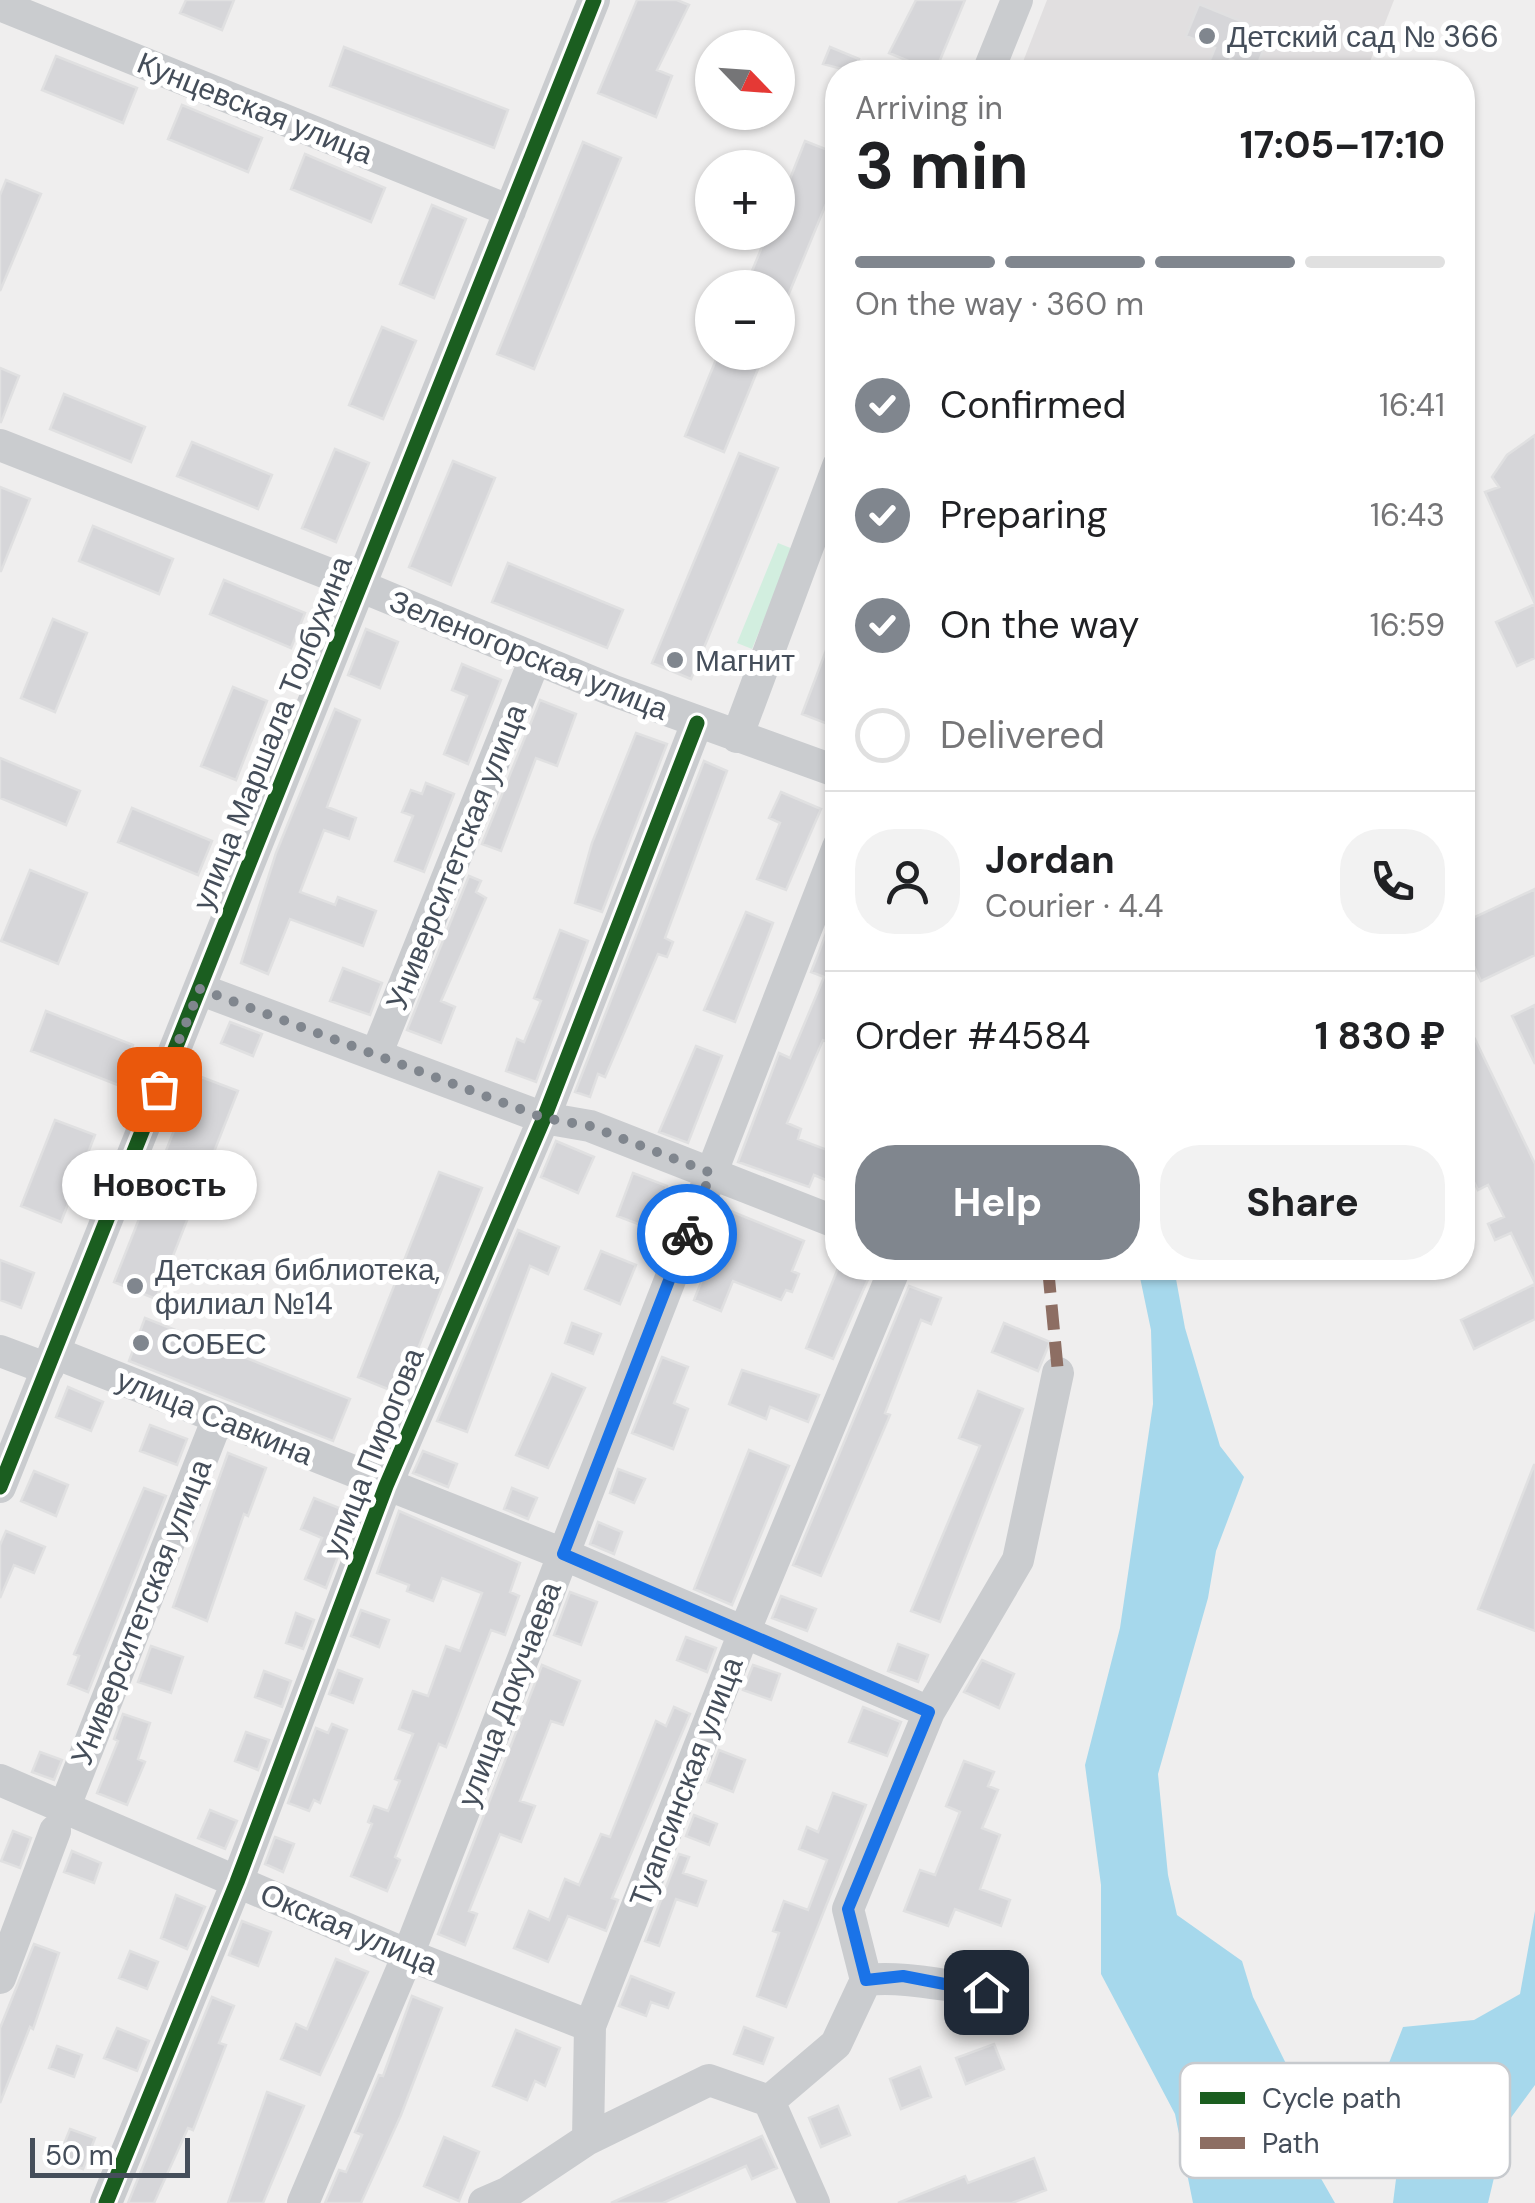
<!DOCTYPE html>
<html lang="en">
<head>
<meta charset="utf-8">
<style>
	body { margin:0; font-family:"DM Sans",sans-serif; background:#f2f2f2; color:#202124; height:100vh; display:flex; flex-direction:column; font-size:38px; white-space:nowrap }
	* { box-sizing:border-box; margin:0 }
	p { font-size:32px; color:#757577 }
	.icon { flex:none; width:55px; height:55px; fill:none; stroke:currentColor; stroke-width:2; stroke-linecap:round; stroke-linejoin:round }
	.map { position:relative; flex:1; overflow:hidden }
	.sheet { position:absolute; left:825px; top:60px; width:650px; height:1220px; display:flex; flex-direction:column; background:#fff; border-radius:40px; box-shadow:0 2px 8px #0004 }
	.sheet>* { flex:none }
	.needle { width:65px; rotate:115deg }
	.tools { position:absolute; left:695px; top:30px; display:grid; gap:20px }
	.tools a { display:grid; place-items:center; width:100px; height:100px; border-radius:50%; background:#fff; box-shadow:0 2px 8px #0004; font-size:50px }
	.scale { position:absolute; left:30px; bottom:25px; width:160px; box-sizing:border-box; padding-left:10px; border:5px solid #454e5a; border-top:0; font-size:28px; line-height:35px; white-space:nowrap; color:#454e5a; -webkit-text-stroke:8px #fff; paint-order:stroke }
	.pin { position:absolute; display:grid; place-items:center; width:85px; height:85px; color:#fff; margin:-42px; border-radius:20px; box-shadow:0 5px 15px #0006 }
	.courier { position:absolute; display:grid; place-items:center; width:100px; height:100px; margin:-50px; border:8px solid #1a73e8; border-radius:50%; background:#fff; color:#222; box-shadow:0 2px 12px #0007 }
	.bubble { position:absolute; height:70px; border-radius:35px; background:#fff; box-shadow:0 2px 8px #0004; font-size:32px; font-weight:700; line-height:70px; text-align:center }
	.headline em { font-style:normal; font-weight:700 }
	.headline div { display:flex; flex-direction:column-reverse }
	.headline { display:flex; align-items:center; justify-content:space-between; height:170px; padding:0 30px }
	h1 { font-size:65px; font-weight:700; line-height:75px }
	.bar { display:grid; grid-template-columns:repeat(4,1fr); gap:15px 10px; align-content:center; height:120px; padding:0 30px }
	.bar i { height:12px; border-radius:8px; background:#e0e0e0 }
	.bar .current { background:#80868e }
	.bar p { grid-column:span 4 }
	.line { display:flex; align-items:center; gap:25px; padding:0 30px; border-top:2px solid #e0e0e0 }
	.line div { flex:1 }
	.round { display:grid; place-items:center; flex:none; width:105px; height:105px; border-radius:40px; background:#f2f2f2 }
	ol { padding:0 30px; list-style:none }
	li { display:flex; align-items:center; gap:30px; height:110px }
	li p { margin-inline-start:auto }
	li .icon { padding:10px; border-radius:50%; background:#80868e; color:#fff; stroke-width:4 }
	li:last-child { color:#757577 }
	li i { width:55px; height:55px; border:5px solid #e0e0e0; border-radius:50% }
	.primary-button { display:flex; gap:20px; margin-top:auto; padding:20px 30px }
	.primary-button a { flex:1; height:115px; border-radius:40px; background:#80868e; color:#fff; font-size:40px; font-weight:700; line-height:115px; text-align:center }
	.primary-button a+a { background:#f2f2f2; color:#202124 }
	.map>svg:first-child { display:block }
	.education { fill:#e1dfe0 }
	.green { fill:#d2eedf }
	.water { fill:#a6d8ec }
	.building { fill:#d6d6d9; stroke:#e0e0e1; stroke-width:2.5 }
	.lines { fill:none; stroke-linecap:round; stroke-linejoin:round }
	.minor { stroke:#cacccf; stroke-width:32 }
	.quiet { stroke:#8d6e63; stroke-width:12; stroke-dasharray:25 12; stroke-linecap:butt }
	.cycleway-casing { stroke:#fff; stroke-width:21 }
	.cycleway { stroke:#1b5e20; stroke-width:15 }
	.done { stroke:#80868e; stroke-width:10; stroke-dasharray:0 18 }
	.route { stroke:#1a73e8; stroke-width:12 }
	.poi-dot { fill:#80868e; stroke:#fff; stroke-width:4 }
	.labels { text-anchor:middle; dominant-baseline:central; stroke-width:10; stroke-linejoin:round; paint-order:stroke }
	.poi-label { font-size:30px; fill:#454e5a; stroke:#fff; text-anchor:start }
	.street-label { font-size:30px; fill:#454e5a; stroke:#fff }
	.key { fill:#fff; stroke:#c7cace; stroke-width:2.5 }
	.key-label { font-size:28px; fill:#454e5a }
</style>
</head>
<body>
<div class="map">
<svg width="1535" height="2203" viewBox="0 0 1535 2203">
	<rect width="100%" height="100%" fill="#efeeee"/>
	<!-- education -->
	<path class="education" d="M1047,0H1394L1366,72H1019Z"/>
	<!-- green -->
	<path class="green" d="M778,543L793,549L752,649L737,643Z"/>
	<!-- water -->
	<path class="water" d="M1138,1268H1174L1185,1328L1220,1446L1244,1477L1216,1551L1208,1598L1158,1774L1168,1875L1177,1915L1242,1961L1253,1997L1304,2100L1319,2175L1335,2203H1193L1175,2114L1101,1974V1885L1085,1765L1120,1628L1153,1404L1151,1330Z
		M1535,1911V2085L1507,2123L1488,2203H1393L1405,2107L1387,2068L1403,2027L1474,2020L1520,1994Z"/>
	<!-- building -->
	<path class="building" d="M186,0H234L222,30L180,13Z
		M637,0H677L689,5L657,70L672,76L656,117L598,93Z
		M916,0H965L935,72L889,53Z
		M1199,4L1270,33L1256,69L1230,59L1225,72H1205L1215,48L1186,36Z
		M344,47L508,110L494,148L330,86Z
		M830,47L859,59L853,72L823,64Z
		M56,56L137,88L123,123L42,90Z
		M182,105L262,138L248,172L168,139Z
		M805,141L838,154V175L778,320V288H745L768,232H778V209Z
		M583,142L621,158L534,369L497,354Z
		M305,154L385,188L371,222L291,189Z
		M6,180L41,194L0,291V195Z
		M432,205L466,219L434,298L400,284Z
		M382,327L416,341L383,419L349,405Z
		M719,352H765L724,452L685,436Z
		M0,368L19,376L1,422H0Z
		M64,394L145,427L131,462L50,429Z
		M1535,435V658L1517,666L1496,622L1535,604L1485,492L1499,487L1492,477L1507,455Z
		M192,442L272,475L258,509L177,476Z
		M335,449L369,463L336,542L302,528Z
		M739,453L778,468L691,679L652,663Z
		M453,461L495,478L451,585L409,567Z
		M0,487L30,499L1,571H0Z
		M93,526L173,559L159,594L79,561Z
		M508,563L623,610L607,648L492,602Z
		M224,580L305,613L291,648L210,614Z
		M53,619L87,633L55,712L21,698Z
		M836,624H838V728L802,714Z
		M366,629L398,642L380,688L348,675Z
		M462,664L501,680L468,764L444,754L467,696L452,690Z
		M233,687L267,701L236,780L201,766Z
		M540,700L576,714L557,766L536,758L501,851L482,844Z
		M335,709L360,720L327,807L356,818L349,839L324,830L300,892L335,905L338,897L376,911L363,946L290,919L268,974L241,963L276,853Z
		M636,733L667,744L602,912L575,903L592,843Z
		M0,758L80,791L66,825L0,798Z
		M704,761L727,771L665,938L673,942L667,957L658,954L605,1077L598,1074L590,1097L575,1092Z
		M426,783L454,794L424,872L395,861L413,816L402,812L411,790L422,794Z
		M781,792L821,809L786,890L757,879L780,823L769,818Z
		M132,808L212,841L198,875L118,842Z
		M30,870L87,893L58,964L1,941Z
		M469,876L481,881L476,892L486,898L441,1001L455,1007L441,1043L407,1030Z
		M1535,889V955L1481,981L1462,941V923Z
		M836,908L838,1046L823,1040L787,1123L801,1129L798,1139L838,1154V1185L814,1175L809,1187L738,1162L779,1053L790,1058L824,977L811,972Z
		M746,912L773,923L735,1022L704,1010Z
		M560,930L588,941L536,1082L506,1071L517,1039L524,1042L541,1001L534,998Z
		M343,968L382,983L370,1015L330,1001Z
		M1535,1005V1064L1512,1016Z
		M46,1011L133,1045L118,1085L31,1051Z
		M230,1022L262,1034L253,1056L221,1043Z
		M1475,1039L1535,1164V1283L1511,1233L1495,1240L1488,1224L1504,1217L1488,1185L1478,1190L1462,1158V1045Z
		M696,1046L722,1056L688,1143L659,1132Z
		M196,1075L238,1091L156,1299L114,1282Z
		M55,1120L95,1135L61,1222L21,1206Z
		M556,1141L594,1157L578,1193L541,1177Z
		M439,1172L482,1188L400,1394L358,1377Z
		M633,1173L667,1186L651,1229L617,1216Z
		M723,1208L804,1241L792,1271L799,1274L792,1292L786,1290L781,1300L733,1281L721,1311L694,1300L706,1270L700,1267Z
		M518,1230L559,1247L548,1274L530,1266L467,1432L437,1421Z
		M601,1251L636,1265L620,1304L585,1289Z
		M0,1260L34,1273L21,1308L0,1300Z
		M838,1268H873L833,1359L806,1348Z
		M1535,1284V1319L1474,1349L1461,1320Z
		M909,1286L941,1298L931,1324L921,1320L885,1413L890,1415L821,1576L793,1565Z
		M145,1318L350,1399L333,1441L129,1361Z
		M572,1323L601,1334L593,1354L565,1343Z
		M1004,1323L1050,1342L1038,1371L992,1352Z
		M662,1357L688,1367L674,1403L688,1409L673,1449L632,1433Z
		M742,1370L819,1395L808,1422L770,1407L766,1419L729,1404Z
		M552,1374L585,1388L548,1468L516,1455Z
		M68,1387L103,1402L91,1431L56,1417Z
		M978,1391L1023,1409L940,1622L911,1611L980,1446L959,1438Z
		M150,1425L187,1439L177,1465L140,1451Z
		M749,1450L789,1466L732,1605L694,1589Z
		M423,1451L457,1464L448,1487L413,1473Z
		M228,1453L266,1468L248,1516L244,1514L207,1621L173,1607Z
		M1534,1465H1535V1631L1478,1609Z
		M618,1469L645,1479L634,1503L610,1493Z
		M34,1471L68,1485L56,1516L21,1501Z
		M144,1488L166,1496L88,1692L68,1684L79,1656L74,1654Z
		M512,1488L537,1498L528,1519L504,1509Z
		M314,1498L354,1514L326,1588L305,1579L322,1538L301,1529Z
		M399,1511L520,1563L510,1592L519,1596L505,1635L491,1630L446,1747L439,1744L395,1857L400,1860L387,1891L351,1876L372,1824L368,1822L374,1806L388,1811L400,1781L395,1779L413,1734L399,1729L413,1691L428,1696L446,1646L460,1651L482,1593L442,1578L433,1601L407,1591L409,1585L377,1573Z
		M598,1522L622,1532L614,1554L590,1544Z
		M6,1531L45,1547L34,1573L14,1565L0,1598V1545Z
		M570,1592L597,1602L581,1645L554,1635Z
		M781,1596L816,1609L807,1631L772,1618Z
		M361,1610L389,1620L379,1647L351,1636Z
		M296,1613L314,1620L303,1649L286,1643Z
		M686,1637L716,1648L707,1672L677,1660Z
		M898,1644L928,1655L918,1682L888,1671Z
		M151,1646L183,1657L171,1693L138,1682Z
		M982,1660L1014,1674L999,1708L964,1692Z
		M542,1665L580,1681L563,1725L551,1721L520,1801L535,1806L521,1842L500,1834L469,1911L477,1914L465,1945L438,1934Z
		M753,1665L780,1674L771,1700L743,1690Z
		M338,1670L362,1679L353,1703L329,1694Z
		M264,1671L291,1681L282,1707L255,1697Z
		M674,1707L690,1714L612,1898L618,1900L606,1931L568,1916L548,1962L514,1948L529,1911L549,1920L565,1879L579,1885L601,1834L610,1837L656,1721L666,1726Z
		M863,1707L901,1722L887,1756L849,1742Z
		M123,1714L150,1723L138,1759L145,1762L127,1805L97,1793L118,1741L114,1739Z
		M332,1724L347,1730L320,1803L314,1800L309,1811L288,1803L316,1728L328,1733Z
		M246,1732L269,1740L258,1770L235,1761Z
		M719,1750L745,1760L733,1792L707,1782Z
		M40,1752L62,1760L54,1780L32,1772Z
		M964,1761L994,1772L988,1786L998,1790L982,1828L1000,1835L980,1889L1010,1900L1001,1926L955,1909L948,1926L904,1911L920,1870L935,1875L960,1812L946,1806Z
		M833,1793L866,1805L786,2007L757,1996L779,1933L773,1931L784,1901L808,1910L827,1860L799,1849L807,1827L818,1832Z
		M210,1810L237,1821L225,1849L198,1838Z
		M694,1815L717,1824L709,1845L686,1836Z
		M13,1831L31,1838L20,1868L1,1861Z
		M275,1837L294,1844L283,1872L265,1864Z
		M72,1851L101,1863L94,1883L64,1872Z
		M679,1854L689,1857L683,1873L706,1881L697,1906L676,1899L659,1946L645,1941Z
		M176,1895L205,1907L187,1949L161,1938Z
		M242,1921L271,1932L258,1966L229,1955Z
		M34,1944L59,1953L33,2029L30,2027L0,2103V2028Z
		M130,1951L158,1962L147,1989L119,1978Z
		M336,1959L368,1972L320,2075L281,2059L296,2024L307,2029Z
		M631,1976L674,1993L668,2008L651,2002L646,2016L619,2006Z
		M412,1996L442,2008L401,2115L361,2203H325L339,2170L346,2172L362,2135L355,2132L379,2075L383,2076Z
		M212,1997L234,2006L219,2043L226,2045L193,2130L188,2128L154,2203H128Z
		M744,2027L773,2038L763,2064L734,2054Z
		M117,2028L149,2041L137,2071L104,2058Z
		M516,2030L560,2048L545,2086L535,2081L527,2100L493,2086Z
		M994,2044L1004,2069L966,2084L956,2058Z
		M57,2046L82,2055L74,2077L49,2068Z
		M920,2067L931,2097L901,2109L890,2079Z
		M267,2092L304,2106L263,2203H228Z
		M838,2106L850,2135L821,2147L809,2118Z
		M70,2129L95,2138L83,2169L58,2159Z
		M762,2136L777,2168L752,2179L746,2166L663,2203H611Z
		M444,2137L479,2152L459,2201L424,2186Z
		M1034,2158L1046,2190L1012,2203H898L965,2176L968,2183Z"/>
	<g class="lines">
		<!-- minor -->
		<path class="minor" d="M0,5L510,211
			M988,72L1017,0
			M0,445L360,586L614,691L838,772
			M737,737L838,466
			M199,989L544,1118L590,1126L838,1223
			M376,1055L535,659
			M0,1351L48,1369
			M55,1353L563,1554L929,1712
			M0,1487L594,0
			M0,1780L408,1955L590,2026
			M65,1806L218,1418
			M0,1978L55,1831
			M866,1980L848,1909L929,1712L1018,1560L1058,1373
			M769,2101L814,2203
			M588,2139L590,2026L745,1630L895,1268
			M106,2203L237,1882L386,1486L544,1118L697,723
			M303,2203L408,1955L838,847
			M484,2203L507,2193L588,2139L709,2080L769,2101L836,2044L866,1980C916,1975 962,1992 1012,1991"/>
		<!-- quiet -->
		<path class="quiet" d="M1048,1268L1058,1373"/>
		<!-- cycleway casing -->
		<g class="cycleway-casing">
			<path id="cycleway" d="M0,1487L594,0
				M106,2203L237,1882L386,1486L544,1118L697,723"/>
		</g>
		<!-- cycleway -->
		<use href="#cycleway" class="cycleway"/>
	</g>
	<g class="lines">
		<!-- done -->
		<path class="done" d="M159,1089L200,989L544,1118L590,1126L711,1173L687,1234"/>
		<!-- route -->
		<path class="route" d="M687,1234L563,1554L929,1712L848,1909L866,1980L903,1976L986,1992"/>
	</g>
	<!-- markers -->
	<g class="poi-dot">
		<circle cx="1207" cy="36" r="10"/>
		<circle cx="675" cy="660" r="10"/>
		<circle cx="135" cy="1286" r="10"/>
		<circle cx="141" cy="1343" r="10"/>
	</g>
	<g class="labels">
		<!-- poi labels -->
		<g class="poi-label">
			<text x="1227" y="36">Детский сад № 366</text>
			<text x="695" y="660">Магнит</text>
			<text x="155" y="1269">Детская библиотека,<tspan x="155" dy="34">филиал №14</tspan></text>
			<text x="161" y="1343">СОБЕС</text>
		</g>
		<!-- street labels -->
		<g class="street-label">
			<text transform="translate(255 108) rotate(22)">Кунцевская улица</text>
			<text transform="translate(529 655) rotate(22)">Зеленогорская улица</text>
			<text transform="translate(272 733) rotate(-68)">улица Маршала Толбухина</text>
			<text transform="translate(456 857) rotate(-68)">Университетская улица</text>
			<text transform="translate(215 1417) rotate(22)">улица Савкина</text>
			<text transform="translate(373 1452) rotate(-68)">улица Пирогова</text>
			<text transform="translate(141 1612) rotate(-68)">Университетская улица</text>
			<text transform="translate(509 1694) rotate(-69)">улица Докучаева</text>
			<text transform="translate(686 1782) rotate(-69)">Туапсинская улица</text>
			<text transform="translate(349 1929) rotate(23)">Окская улица</text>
		</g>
	</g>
	<!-- legend -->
	<rect x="1180" y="2063" width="330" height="115" rx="15" class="key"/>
	<rect x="1200" y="2092" width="45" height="12" fill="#1b5e20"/>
	<rect x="1200" y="2137" width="45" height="12" fill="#8d6e63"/>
	<g class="key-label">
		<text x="1262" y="2108">Cycle path</text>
		<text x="1262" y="2153">Path</text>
	</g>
</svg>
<div class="tools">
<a><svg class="needle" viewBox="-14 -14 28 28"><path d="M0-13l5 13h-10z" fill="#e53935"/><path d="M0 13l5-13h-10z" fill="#757577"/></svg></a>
<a>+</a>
<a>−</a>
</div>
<div class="scale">50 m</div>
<div class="pin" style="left:159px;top:1089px;background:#ea580c"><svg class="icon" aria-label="bag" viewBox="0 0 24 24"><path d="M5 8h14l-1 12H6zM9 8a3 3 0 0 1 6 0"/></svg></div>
<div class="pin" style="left:986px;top:1992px;background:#1f2937"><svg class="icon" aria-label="home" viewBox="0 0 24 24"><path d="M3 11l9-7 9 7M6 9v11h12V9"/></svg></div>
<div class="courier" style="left:687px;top:1234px"><svg class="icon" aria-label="bike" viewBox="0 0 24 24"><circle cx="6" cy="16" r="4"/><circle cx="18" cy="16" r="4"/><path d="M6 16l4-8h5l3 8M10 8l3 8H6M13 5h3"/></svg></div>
<div class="bubble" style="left:62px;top:1150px;width:195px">Новость</div>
<section class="sheet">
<div class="headline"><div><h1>3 min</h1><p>Arriving in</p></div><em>17:05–17:10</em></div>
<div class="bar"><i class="current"></i><i class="current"></i><i class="current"></i><i></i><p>On the way · 360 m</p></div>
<ol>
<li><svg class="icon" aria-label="check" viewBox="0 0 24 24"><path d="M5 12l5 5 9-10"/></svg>Confirmed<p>16:41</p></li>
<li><svg class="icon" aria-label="check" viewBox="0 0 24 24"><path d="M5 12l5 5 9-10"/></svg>Preparing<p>16:43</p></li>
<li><svg class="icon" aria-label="check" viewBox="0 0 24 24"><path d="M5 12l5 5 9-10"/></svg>On the way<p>16:59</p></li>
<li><i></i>Delivered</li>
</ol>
<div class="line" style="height:180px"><a class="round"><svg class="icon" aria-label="person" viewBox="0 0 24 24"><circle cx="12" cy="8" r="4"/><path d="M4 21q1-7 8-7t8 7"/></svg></a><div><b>Jordan</b><p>Courier · 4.4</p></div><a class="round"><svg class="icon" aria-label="phone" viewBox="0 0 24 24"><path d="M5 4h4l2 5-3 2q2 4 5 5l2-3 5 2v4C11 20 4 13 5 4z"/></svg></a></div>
<div class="line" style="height:130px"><div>Order #4584</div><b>1 830 ₽</b></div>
<div class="primary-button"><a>Help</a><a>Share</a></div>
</section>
</div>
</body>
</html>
